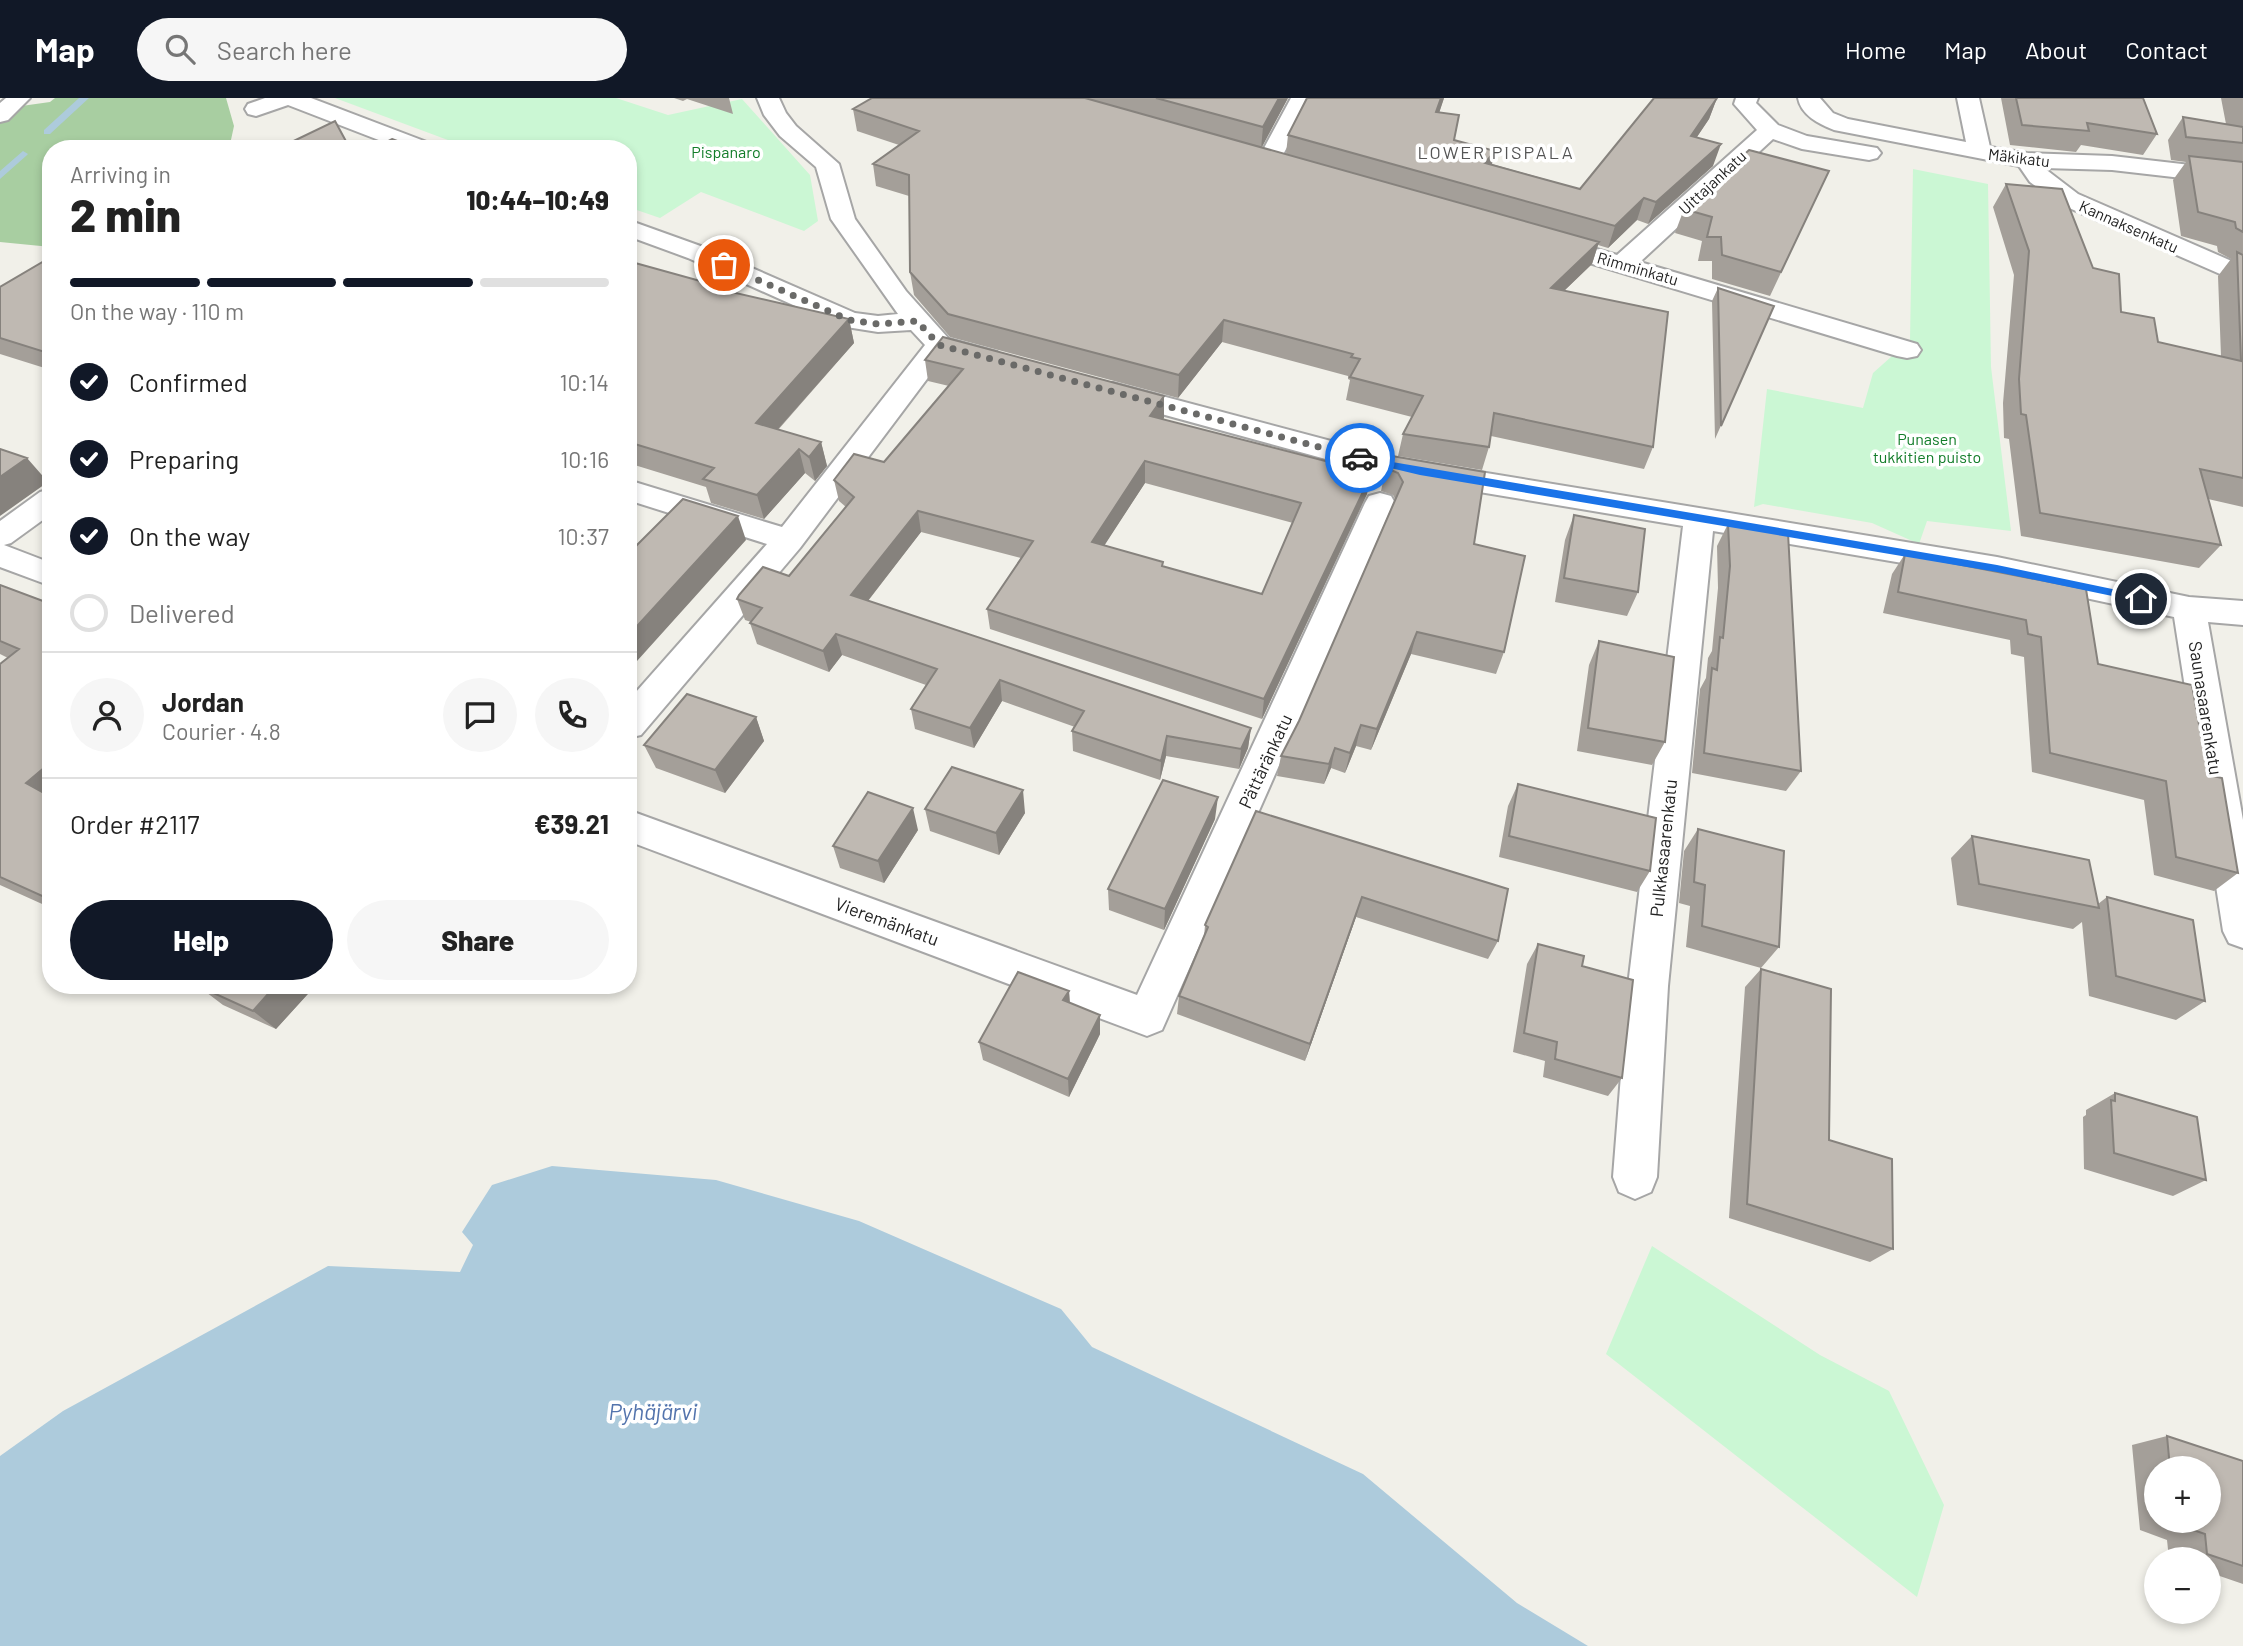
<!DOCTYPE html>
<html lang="en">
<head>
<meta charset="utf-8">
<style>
	body { margin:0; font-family:Barlow,sans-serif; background:#f6f6f6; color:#222; height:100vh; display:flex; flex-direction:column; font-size:26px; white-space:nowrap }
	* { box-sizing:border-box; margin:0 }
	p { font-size:23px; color:#767676 }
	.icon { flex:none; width:38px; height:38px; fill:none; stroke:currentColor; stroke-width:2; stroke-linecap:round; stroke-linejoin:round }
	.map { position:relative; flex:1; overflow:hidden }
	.sheet { position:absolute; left:42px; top:42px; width:595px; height:854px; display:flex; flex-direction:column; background:#fff; border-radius:28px; box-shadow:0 4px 10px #0003 }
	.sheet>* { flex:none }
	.controls { position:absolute; left:2144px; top:1358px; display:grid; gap:14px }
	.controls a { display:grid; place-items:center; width:77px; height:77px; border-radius:50%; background:#fff; box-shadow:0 4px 10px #0003; font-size:35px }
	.pin { position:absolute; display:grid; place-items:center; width:60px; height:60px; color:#fff; margin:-30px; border:4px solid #fff; border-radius:50%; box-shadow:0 2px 7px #0007 }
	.courier { position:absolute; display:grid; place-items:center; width:70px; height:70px; margin:-35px; border:5px solid #1a73e8; border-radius:50%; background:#fff; color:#222; box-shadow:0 2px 9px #0007 }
	.head em { font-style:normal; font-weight:800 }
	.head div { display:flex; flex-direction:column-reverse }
	.head { display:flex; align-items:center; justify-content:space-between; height:119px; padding:0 28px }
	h1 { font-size:46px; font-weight:800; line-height:52px }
	.bar { display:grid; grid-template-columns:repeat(4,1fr); gap:10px 7px; align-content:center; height:84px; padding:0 28px }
	.bar i { height:9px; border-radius:5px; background:#e0e0e0 }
	.bar .on { background:#111827 }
	.bar p { grid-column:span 4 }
	.line { display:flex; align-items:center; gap:18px; padding:0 28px; border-top:2px solid #e0e0e0 }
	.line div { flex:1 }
	.round { display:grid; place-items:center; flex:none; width:74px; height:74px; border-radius:37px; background:#f6f6f6 }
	ol { padding:0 28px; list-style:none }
	li { display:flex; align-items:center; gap:21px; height:77px }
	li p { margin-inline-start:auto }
	li .icon { padding:7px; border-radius:50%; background:#111827; color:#fff; stroke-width:4 }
	li:last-child { color:#767676 }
	li i { width:38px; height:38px; border:4px solid #e0e0e0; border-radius:50% }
	.primary-button { display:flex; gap:14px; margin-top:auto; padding:14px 28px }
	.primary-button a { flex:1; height:80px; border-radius:42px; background:#111827; color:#fff; font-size:28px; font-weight:800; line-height:80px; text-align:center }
	.primary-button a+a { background:#f6f6f6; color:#222 }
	header { display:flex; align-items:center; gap:42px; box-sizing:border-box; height:98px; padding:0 35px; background:#111827; color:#fff }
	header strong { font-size:33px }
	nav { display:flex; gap:38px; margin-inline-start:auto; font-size:24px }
	.search { width:490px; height:63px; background:#f6f6f6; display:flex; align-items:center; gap:18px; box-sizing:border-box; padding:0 24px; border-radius:38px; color:#767676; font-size:26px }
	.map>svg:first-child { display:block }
	.forest { fill:#a8cea1 }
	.park { fill:#cbf7d4 }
	.water { fill:#adcbdc }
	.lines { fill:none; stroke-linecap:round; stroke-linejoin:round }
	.stream { fill:#adcbdc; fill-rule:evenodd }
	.minor-casing { stroke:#a6a6a6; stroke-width:4 }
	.minor { fill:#fff; fill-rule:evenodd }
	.wall { fill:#a49f99; fill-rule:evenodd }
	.shaded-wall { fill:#86827d }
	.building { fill:#bfb9b2; stroke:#86827d; stroke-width:2; fill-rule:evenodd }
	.route { fill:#1a73e8 }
	.done { stroke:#6a6a68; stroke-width:7; stroke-dasharray:0 12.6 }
	.labels { text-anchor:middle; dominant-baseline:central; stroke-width:7; stroke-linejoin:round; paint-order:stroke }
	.far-park-label { font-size:16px; fill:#137d2a; stroke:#fff }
	.far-street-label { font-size:16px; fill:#222; stroke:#fff }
	.far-quarter-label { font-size:18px; letter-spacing:2px; fill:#555; stroke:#fff }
	.street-label { font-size:18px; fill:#222; stroke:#fff }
	.near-water-label { font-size:23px; font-style:italic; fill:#5374ad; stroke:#fff }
</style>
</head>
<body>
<header>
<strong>Map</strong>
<div class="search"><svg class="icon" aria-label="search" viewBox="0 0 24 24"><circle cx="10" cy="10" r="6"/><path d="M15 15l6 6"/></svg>Search here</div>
<nav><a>Home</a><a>Map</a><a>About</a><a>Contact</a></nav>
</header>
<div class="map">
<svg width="2243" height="1548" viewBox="0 0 2243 1548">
	<rect width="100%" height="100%" fill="#f1f0e9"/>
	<!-- forest -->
	<path class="forest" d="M55,0H226L234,28L229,51H51V149L0,144V11L50,4Z"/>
	<!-- park -->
	<path class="park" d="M335,0H616L668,17L742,1L810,77L818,123L804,133L701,94L660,120L628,109V51H472Z
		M1913,71L1988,86L1991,269L2011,433L1927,423L1919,446L1872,425L1763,406L1754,409L1767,291L1863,310L1873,275L1910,242Z
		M1652,1148L1820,1257L1889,1293L1944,1407L1917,1499L1606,1256Z"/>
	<!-- water -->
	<path class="water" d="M552,1068L716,1082L859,1123L1061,1211L1092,1249L1363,1376L1517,1505L1588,1548H0V1358L63,1313L328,1168L460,1174L473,1147L462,1134L492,1087Z"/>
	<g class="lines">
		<!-- stream -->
		<path class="stream" d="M79,0H89L50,36H44V32Z
			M23,53L28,56L26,58L0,81V73Z"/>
		<!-- minor casing -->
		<g class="minor-casing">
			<path id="minor" d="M6,0H30L8,22L0,24V5Z
				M265,0H311L432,46L435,51H402L288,7L256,18L248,16L245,11L248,6Z
				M757,0H779L786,15L796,28L839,66L855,121L906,193L949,241L997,254L1001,260L997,266L987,268L945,257L800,450L641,637L628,640V603L767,446L628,402V382L782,429L925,247L911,232L878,234L840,228L688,160L628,138V122L706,150L855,215L878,218L898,216L831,121L816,69L780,38L764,17Z
				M1291,0H1313L1277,68H1261L1257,63Z
				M1736,0H1758L1756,5L1778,27L1807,38L1877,50L1881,55L1877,60L1869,62L1802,51L1773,41L1640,164L1917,246L1921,252L1917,258L1907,260L1897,258L1536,149L1532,144L1536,139L1545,136L1617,157L1757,32L1734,6Z
				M1798,0H1820L1833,15L1848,21L1966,44L1957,0H1979L1990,49L2027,55L2112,58L2243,73V87L2112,72L2044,70L2078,96L2243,168V186L2060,106L2030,84L2019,68L1834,32C1819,26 1801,17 1798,0Z
				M1113,285L1395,360L1997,459L2189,499L2243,503V527L2208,524L2243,722V850L2229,845L2223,833L2174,519L1997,481L1713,433L1668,888L1657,1079L1651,1094L1635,1101L1619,1094L1613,1079L1628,888L1683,428L1395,380L1103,300L1099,294L1103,288Z
				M51,391V416L11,445L4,447L51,465V488L0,469V423L40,394Z
				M1380,395L1391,398L1395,405L1162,932L1147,938L628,743V712L1137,897L1365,405L1369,398Z"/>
		</g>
		<!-- minor -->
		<use href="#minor" class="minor"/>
	</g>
	<!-- wall -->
	<path class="wall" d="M674,0H729L733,16L687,1L683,3Z
		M872,0H1288L1261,49L1286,56L1288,37L1444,0L1439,15L1454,42L1492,66L1580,91L1717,0L1709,21L1696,40L1713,68L1648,126L1637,122L1608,150L1598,147L1592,166L1564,193L1653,349L1644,371L1491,338L1489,349L1482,372L1398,358L1403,336L1412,319L1346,302L1350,282L1348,281V278L1222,244L1178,300L950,239L914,197L910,174L909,98L876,88L873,66L899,47L857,33L853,11Z
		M2001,0H2143L2157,36L2143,57L2081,47L2076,54L2010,47Z
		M2221,0H2243V409L2208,401L2221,447L2199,470L2021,438L2009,341L2004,340L2003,305L2014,177L1993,109L2006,86L2093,170L2121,214L2158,244L2221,258L2218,178L2231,161L2218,154L2217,148L2181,138L2173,82L2186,64L2171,62L2168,42L2183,19L2226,26Z
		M1829,73L1770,198L1712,181V163H1698L1702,143L1675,135L1684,111Z
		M51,159V272L0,256V189Z
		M628,163L723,192L849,221L854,245L778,332L821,344L827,368L815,383L805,375L764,421L711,405L706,389L628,365Z
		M1718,190L1774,208L1715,341L1712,203Z
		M925,262L1164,298V320L1163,321L1367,396L1262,621L990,531L987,511L1021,460L921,434L868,503L1251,630L1248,650L1239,671L1166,658L1160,682L1073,653L1072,633L1075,629L1002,603L974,650L915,631L911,611L926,587L842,557L829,574L757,546L750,525L751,524L745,522L737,501L789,478L846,409L839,403L834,382L884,364L949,288L928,283ZM1145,385L1293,425L1262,496L1163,468V464L1104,447Z
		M1392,358L1474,446L1504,554L1496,576L1411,556L1371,652L1356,648L1345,675L1331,670L1324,686L1277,678L1281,658L1299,623L1395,401L1393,397L1381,393L1386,370Z
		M1574,417L1638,494L1627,518L1555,504L1565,442Z
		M1728,426L1801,673L1786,693L1692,675L1700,591L1706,580L1708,560L1712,553L1718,490L1717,448Z
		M1905,456L2086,491L2098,566L2208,677L2238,775L2214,793L2154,777L2144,702L2032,674L2024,559L2011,556L2010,542L1883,515L1892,476Z
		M0,487L51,506V810L0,787V566L8,560L0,556Z
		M1599,543L1665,644L1652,667L1577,653L1589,567Z
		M756,619L764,643L725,695L656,670L644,647Z
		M1518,686L1650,773L1637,794L1499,759L1508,708Z
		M925,711L1025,715L999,757L930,733Z
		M1256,713L1498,843L1488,861L1356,819L1305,963L1177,916L1179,898L1204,839L1205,827Z
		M1215,721L1164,832L1109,812L1108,791Z
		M1698,731L1779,849L1761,870L1686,849L1690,808L1679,805L1684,753Z
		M918,732L884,785L840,770L833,748Z
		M1972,738L2098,806L2107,799L2205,903L2176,922L2089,898L2082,824L2073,831L1957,807L1951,760Z
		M1538,846L1582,868L1622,980L1608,998L1543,979L1545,963L1513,954L1527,866Z
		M1761,871L1829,1042L1893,1151L1870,1164L1729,1120L1745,889Z
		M200,887H316L276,931L223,907L198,888Z
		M1069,893L1070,905L1100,917V936L1069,999L983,962L979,944Z
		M2115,995L2206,1082L2173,1098L2084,1071L2083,1019L2086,1017V1012Z
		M2167,1338L2243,1363V1486L2208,1474V1461H2169L2167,1442L2140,1432L2132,1347ZM2156,1370H2208V1423H2156Z"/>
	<!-- shaded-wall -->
	<path class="shaded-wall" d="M1279,0H1288L1261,51L1263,29Z
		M1441,0H1444L1432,36L1436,14Z
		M1717,0L1709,21L1683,60L1691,38Z
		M1721,46L1713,68L1648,126L1656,104Z
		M1495,53L1490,75L1485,65Z
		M1644,100L1637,122L1608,150L1615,128Z
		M1599,144L1592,166L1544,212L1551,190Z
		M849,221L854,245L762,349L756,325Z
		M1224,222L1222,244L1178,300L1179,277Z
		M1164,298V320L1149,339L1150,318Z
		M821,344L827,368L815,383L809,359Z
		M799,351L805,375L764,421L757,397Z
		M27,360L48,384L0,418V379Z
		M1145,363V385L1093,465L1092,444Z
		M1372,375L1367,396L1262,621L1264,601Z
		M918,413L921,434L856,518L851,497Z
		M738,418L746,442L628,573V538Z
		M1417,534L1411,556L1371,652L1377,631Z
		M836,536L842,557L829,574L823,553Z
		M1000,582L1002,603L974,650L970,630Z
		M756,619L764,643L725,695L715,672Z
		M1361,627L1356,648L1345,675L1350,655Z
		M1251,630L1248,650L1239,671L1241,651Z
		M1167,638L1166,658L1160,682L1161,663Z
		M1335,650L1331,670L1324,686L1329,666Z
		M51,664V706L26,685Z
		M1023,692L1025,715L999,757L996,735Z
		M1218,699L1215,721L1164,832L1165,811Z
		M913,710L918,732L884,785L878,763Z
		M1362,799L1356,819L1305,963L1310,946Z
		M276,887H316L276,931L253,913Z
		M1069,893L1070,912L1063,902Z
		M1100,917V936L1069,999L1068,981Z"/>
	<!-- building -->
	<path class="building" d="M872,0H1085L1599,144L1551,190L1668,214L1653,349L1494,315L1489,349L1403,336L1423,298L1350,279L1360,261L1351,259L1353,256L1224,222L1179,277L948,216L910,174L909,77L873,66L919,33L853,11Z
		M1156,0H1279L1263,29Z
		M1307,0H1441L1436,14L1459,17L1454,42L1495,53L1485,65L1580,91L1654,0H1717L1691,38L1721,46L1656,104L1644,100L1615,128L1288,37Z
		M2016,0H2143L2157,36L2087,25L2089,33L2022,27Z
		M2183,19L2243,29V45L2186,39Z
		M335,23L348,47L342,51H277Z
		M392,41L418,51H373Z
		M1749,52L1829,73L1781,174L1722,157L1721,139H1707L1712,119L1684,111Z
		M2189,58L2243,64V134L2236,130L2235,124L2198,114Z
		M2006,86L2062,91L2093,170L2119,176L2121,214L2154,220L2158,244L2241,263L2237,154L2243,157V380L2200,371L2221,447L2040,415L2026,317L2021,316L2019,281L2029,153Z
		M51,159V256L0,240V189Z
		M628,163L722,189L718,191L849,221L756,325L821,344L809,359L799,351L757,397L703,381L714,370L628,344Z
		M1718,190L1774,208L1721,328Z
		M943,239L1164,298L1150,318L1372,375L1264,601L987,511L1033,443L918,413L851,497L1251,630L1241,651L1167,638L1161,663L1072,633L1084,613L1000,582L970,630L911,611L937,571L836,536L823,553L750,525L762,510L737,501L739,497L763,469L789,478L854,399L834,382L854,356L884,364L963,271L925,262ZM1145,363L1301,405L1262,496L1162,468L1163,464L1092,444Z
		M0,351L27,360L0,379Z
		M1392,358L1485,374L1474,446L1525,458L1504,554L1417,534L1377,631L1361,627L1350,655L1335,650L1329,666L1281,658L1299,623L1403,384L1398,375L1386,370Z
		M683,401L738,418L628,538V456Z
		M1574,417L1645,431L1638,494L1564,480Z
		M1728,426L1788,435L1801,673L1704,655L1712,570L1717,572L1720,539L1723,540L1730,468Z
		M1905,456L2086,491L2098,566L2192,587L2208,677L2222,680L2238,775L2176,759L2166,683L2050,655L2041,539L2028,536L2026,522L1898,494Z
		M0,487L51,506V664L26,685L51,699V802L0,779V566L19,551L0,543Z
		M1599,543L1674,559L1665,644L1588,630Z
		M687,596L756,619L715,672L644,647Z
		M952,669L1023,692L996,735L925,711Z
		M1163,682L1218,699L1165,811L1108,791Z
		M1518,686L1656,720L1650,773L1509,738Z
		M868,694L913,710L878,763L833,748Z
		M1256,713L1508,791L1498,843L1362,799L1310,946L1179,898L1208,829L1205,827Z
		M1698,731L1784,753L1779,849L1702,828L1705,787L1694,784Z
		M1972,738L2089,762L2099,810L1979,786Z
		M2107,799L2193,822L2205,903L2116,878Z
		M1538,846L1584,858L1582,868L1633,882L1622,980L1555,961L1557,944L1524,935Z
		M1761,871L1831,891L1829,1042L1892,1061L1893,1151L1747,1106Z
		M1018,874L1069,893L1063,902L1100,917L1068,981L979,944Z
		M200,887H276L253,913L198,888Z
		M2115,995L2197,1019L2206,1082L2114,1055L2111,1002L2115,1003Z
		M2167,1338L2243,1363V1468L2207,1456L2205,1436L2176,1426V1423H2208V1370H2170Z"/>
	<!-- route -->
	<path class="route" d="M1357,358L1997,467L2141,497L2146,501L2141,504L1997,474L1420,377L1357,362Z"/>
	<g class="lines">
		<!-- done -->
		<path class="done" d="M724,167L849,222L878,226L917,223L939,247L1360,360"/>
	</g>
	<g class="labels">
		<!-- far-park labels -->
		<g class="far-park-label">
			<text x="726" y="53">Pispanaro</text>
			<text x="1927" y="340">Punasen<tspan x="1927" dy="18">tukkitien puisto</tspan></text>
		</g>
		<!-- far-street labels -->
		<g class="far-street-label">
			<text transform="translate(2019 59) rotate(7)">Mäkikatu</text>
			<text transform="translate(1712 84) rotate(-43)">Uittajankatu</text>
			<text transform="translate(2129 128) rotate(24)">Kannaksenkatu</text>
			<text transform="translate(1638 170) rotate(16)">Rimminkatu</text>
		</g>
		<!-- far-quarter labels -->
		<g class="far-quarter-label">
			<text x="1496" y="54">LOWER PISPALA</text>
		</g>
		<!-- street labels -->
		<g class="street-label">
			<text transform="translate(2206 610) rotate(81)">Saunasaarenkatu</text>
			<text transform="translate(1265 663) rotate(-65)">Pättäränkatu</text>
			<text transform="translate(1663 750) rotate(-84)">Pulkkasaarenkatu</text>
			<text transform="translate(887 823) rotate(20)">Vieremänkatu</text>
		</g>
		<!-- near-water labels -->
		<g class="near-water-label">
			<text x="653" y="1313">Pyhäjärvi</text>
		</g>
	</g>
</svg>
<div class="controls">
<a>+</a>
<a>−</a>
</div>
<div class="pin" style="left:724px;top:167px;background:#ea580c"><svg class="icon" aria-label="bag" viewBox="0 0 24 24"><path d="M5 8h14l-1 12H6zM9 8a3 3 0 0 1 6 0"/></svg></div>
<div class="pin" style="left:2141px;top:501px;background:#1f2937"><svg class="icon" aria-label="home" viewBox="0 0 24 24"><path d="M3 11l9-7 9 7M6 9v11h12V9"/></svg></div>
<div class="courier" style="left:1360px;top:360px"><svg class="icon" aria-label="car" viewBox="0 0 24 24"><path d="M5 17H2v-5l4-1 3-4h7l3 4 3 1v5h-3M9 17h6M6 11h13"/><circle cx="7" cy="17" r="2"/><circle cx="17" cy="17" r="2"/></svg></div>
<section class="sheet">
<div class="head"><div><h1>2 min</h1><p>Arriving in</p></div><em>10:44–10:49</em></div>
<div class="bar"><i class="on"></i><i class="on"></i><i class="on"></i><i></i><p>On the way · 110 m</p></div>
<ol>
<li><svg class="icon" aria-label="check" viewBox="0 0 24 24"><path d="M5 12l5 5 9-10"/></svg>Confirmed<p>10:14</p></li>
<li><svg class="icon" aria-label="check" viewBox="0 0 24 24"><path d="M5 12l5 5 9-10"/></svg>Preparing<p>10:16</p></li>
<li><svg class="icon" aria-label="check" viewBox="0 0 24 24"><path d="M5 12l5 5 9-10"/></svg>On the way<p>10:37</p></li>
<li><i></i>Delivered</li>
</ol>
<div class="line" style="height:126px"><a class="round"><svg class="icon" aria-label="person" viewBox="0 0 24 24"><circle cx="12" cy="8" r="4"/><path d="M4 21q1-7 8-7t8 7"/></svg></a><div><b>Jordan</b><p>Courier · 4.8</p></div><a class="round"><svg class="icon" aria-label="chat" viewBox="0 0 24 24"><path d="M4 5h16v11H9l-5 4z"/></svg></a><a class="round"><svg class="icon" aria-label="phone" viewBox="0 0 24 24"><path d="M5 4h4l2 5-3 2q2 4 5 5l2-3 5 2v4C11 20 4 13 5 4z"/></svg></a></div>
<div class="line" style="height:91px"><div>Order #2117</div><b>€39.21</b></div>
<div class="primary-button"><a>Help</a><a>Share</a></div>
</section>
</div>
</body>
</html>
